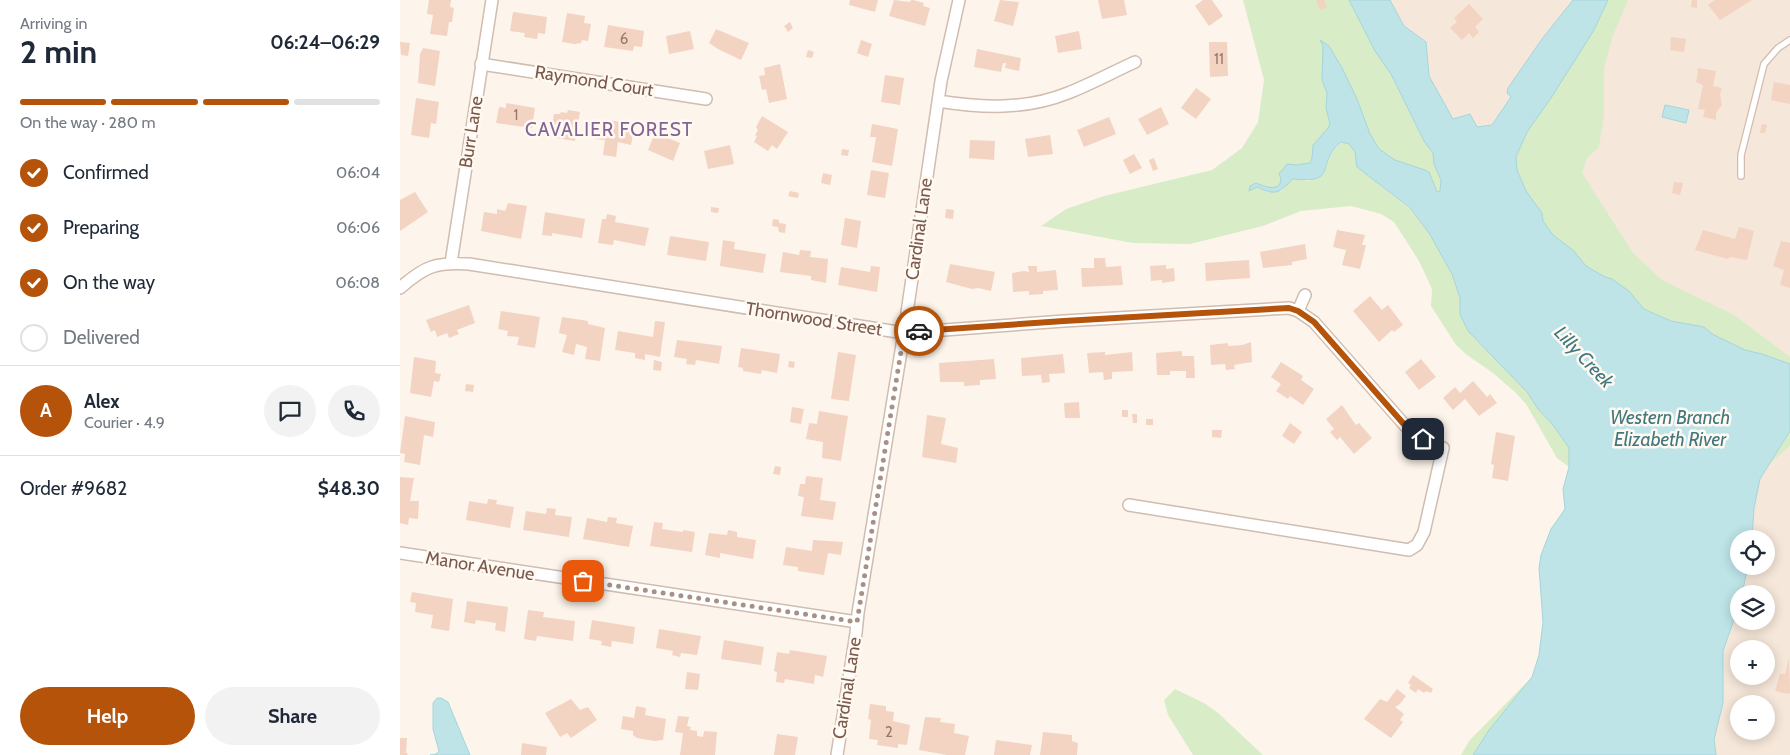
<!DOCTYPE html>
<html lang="en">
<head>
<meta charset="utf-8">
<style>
	body { margin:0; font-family:Cabin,sans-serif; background:#f2f2f3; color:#1f2937; height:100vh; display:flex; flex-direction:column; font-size:19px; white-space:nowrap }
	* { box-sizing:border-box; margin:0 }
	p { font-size:16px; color:#747a83 }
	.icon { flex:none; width:28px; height:28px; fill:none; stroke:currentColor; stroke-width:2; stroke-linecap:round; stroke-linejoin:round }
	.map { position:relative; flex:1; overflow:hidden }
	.drawer { display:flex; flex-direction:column; background:#fff; width:400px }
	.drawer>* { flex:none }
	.fabs { position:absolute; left:1330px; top:530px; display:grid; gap:10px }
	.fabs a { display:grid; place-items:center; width:45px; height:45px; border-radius:50%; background:#fff; box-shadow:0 2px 12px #0003; font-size:25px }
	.pin { position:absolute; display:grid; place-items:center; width:42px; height:42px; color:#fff; margin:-21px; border-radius:10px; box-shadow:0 2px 8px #0006 }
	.courier { position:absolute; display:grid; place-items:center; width:50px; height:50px; margin:-25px; border:4px solid #b45309; border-radius:50%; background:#fff; color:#222; box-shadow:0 1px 6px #0007 }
	.head em { font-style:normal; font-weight:800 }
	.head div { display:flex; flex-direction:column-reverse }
	.head { display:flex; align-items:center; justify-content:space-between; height:85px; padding:0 20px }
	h1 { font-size:32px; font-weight:800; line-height:38px }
	.bar { display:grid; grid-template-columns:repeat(4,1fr); gap:8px 5px; align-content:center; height:60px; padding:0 20px }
	.bar i { height:6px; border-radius:4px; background:#e0e1e3 }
	.bar .selected { background:#b45309 }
	.bar p { grid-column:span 4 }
	.line { display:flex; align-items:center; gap:12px; padding:0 20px; border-top:1px solid #e0e1e3 }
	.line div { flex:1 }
	.round { display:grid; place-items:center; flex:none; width:52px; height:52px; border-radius:26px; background:#f2f2f3 }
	ol { padding:0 20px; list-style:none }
	li { display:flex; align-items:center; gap:15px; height:55px }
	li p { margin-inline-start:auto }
	li .icon { padding:5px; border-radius:50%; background:#b45309; color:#fff; stroke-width:4 }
	li:last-child { color:#747a83 }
	li i { width:28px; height:28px; border:2px solid #e0e1e3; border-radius:50% }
	.primary-button { display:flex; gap:10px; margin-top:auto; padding:10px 20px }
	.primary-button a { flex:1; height:58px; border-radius:30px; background:#b45309; color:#fff; font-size:20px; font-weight:800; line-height:58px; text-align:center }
	.primary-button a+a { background:#f2f2f3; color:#1f2937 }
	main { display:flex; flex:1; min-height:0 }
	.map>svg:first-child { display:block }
	.residential { fill:#f5e7d9; fill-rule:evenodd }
	.green { fill:#d9ecc8 }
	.water { fill:#bee4e8; stroke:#a4d5da }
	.building { fill:#f3d3c2 }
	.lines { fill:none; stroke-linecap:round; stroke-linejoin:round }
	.lane-casing { stroke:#d1bcaf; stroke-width:8 }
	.street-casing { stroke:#d1bcaf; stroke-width:14 }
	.lane { stroke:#fff; stroke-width:5.5 }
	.street { stroke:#fff; stroke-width:11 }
	.done { stroke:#a89084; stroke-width:5; stroke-dasharray:0 9 }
	.route { stroke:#b45309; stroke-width:6 }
	.labels { text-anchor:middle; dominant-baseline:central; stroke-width:5; stroke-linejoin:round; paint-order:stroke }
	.number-label { font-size:15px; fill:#98786a }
	.street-label { font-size:18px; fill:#7a5a4c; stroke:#fff9f2 }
	.neighbourhood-label { font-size:19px; letter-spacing:1px; fill:#826595; stroke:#fff9f2 }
	.water-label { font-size:19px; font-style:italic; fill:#3f787e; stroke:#fff9f2 }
</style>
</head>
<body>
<main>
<section class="drawer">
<div class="head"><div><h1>2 min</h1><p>Arriving in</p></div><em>06:24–06:29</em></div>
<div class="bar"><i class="selected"></i><i class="selected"></i><i class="selected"></i><i></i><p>On the way · 280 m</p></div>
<ol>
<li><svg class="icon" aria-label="check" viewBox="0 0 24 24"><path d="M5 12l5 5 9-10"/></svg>Confirmed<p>06:04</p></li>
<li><svg class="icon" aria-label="check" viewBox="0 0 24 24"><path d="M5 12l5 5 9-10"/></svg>Preparing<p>06:06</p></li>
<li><svg class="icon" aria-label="check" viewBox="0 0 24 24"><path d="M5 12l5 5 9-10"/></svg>On the way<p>06:08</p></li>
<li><i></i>Delivered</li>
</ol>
<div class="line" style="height:90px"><b class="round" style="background:#b45309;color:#fff">A</b><div><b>Alex</b><p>Courier · 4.9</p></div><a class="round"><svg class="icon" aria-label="chat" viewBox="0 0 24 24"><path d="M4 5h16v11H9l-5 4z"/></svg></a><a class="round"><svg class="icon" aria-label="phone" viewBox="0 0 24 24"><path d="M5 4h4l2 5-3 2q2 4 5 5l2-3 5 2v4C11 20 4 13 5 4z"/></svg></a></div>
<div class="line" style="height:65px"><div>Order #9682</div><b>$48.30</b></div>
<div class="primary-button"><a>Help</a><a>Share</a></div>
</section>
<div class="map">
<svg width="1390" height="755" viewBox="0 0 1390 755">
	<rect width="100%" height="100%" fill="#fdf5eb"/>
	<!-- residential -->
	<path class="residential" d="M990,0H1173L1142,39L1108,88L1107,93L1111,97L1092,125L1077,127L1053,120L1029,76L1026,42L1004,26Z
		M1208,0H1390V364L1271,321L1127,132L1194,30Z
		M1390,431V755H1316L1314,739L1323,703V651L1339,605V621H1366V594H1342L1348,566H1366V539H1352L1354,508L1360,479ZM1339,649H1366V676H1339ZM1339,704H1366V731H1339Z"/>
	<!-- green -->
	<path class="green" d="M843,0H949L975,51L991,74L1024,141L1033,153L1034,164L1041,180L1040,191L1037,192L1029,173L1025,170L995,160L979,149L970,134L957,99L921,42L923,46L922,80L927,93L926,108L930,124L928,128L913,145L912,158L910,163L896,165L887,164L881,178L880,185C874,191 864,186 856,183L849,191L857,187L868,192L881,191L893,179L909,181L923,175C927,161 930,152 942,142L949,144L955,152L957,167L1010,209L1029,233L1052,274L1060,298V314L1127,392L1138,409L1153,425L1169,448V467L1157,458L1126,404L1116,393L1093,373L1067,355L1056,345L1031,306L1032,289L1019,261L994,222L981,214L951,206L901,211L863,226L790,244L733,243L641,226L666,209L704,196L812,170L842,148L858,122L864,80Z
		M1208,0H1228L1212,38L1204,68V115L1199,147L1187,158L1182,173L1233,253L1262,280L1334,315L1390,357V364L1362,354L1345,350L1312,334L1304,327L1271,321L1248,311L1243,308L1229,291L1212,279L1203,276L1186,266L1174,251L1153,235L1143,221L1142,213L1126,191L1117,170L1116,157L1127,132L1151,98L1194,30Z
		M1390,431V446L1369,464Z
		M1132,677L1089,730L1073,755H1061L1069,741Z
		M775,689L804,703L817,712L863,755H793L768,715L764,700Z"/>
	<!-- water -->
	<path class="water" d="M949,0H990L1004,26L1026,42L1029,76L1053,119L1070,114L1077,127L1092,125L1111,97L1107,93L1108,88L1142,39L1173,0H1208L1194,30L1151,98L1127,132L1116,157L1117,170L1126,191L1142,213L1143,221L1153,235L1174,251L1186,266L1203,276L1212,279L1229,291L1243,308L1248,311L1271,321L1304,327L1312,334L1345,350L1362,354L1390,364V431L1360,479L1354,508L1352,539H1339V566H1348L1342,594H1339V605L1323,651V703L1314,739L1316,755H1073L1089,730L1132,677L1139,655L1143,622L1139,568L1141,555L1151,529L1165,509L1163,489L1169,467V448L1153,425L1138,409L1127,392L1068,331L1060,314V298L1052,274L1029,233L1010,208L957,167L955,152L949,144L941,142C914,164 940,184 893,179C879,193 876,196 857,187L849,191L850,186L856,183C864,186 874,191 880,184L881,178L879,174L887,164L896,165L910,163L912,158L913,145L928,128L930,124L926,108L927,93L922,80L923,46L920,40L929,46L942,68L957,99L970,134L979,149L995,160L1025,170L1029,172L1037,192L1040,191L1041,180L1034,164L1033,153L1024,141L991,74L975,51Z
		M1265,105L1289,110L1286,123L1262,117Z
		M37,698H41L48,702L70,755H30L36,754L39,751L33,729V703Z"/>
	<!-- building -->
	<path class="building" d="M29,0H51L50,7L54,8L52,22H49L47,36L30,34L33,15L27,14Z
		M450,0H478L475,12L449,5Z
		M494,0L510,2L511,0H513L524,3L523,6L530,8L525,26L489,16Z
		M600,0L619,2L613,26L594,21Z
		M698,0H724L727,15L702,19Z
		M803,0H812L823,16L809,26L795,6Z
		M916,0H924L927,7L920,10Z
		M1292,0H1297V8L1291,7Z
		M1315,0H1352L1320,20L1308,5Z
		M1069,4L1083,19L1075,27L1079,32L1073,38L1069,33L1062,40L1050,28L1057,22L1054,18Z
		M113,12L147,17L145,34L138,33L137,39L124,37L125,33L110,31Z
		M167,13L185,16L184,23L191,24L188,41L182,40L181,43L174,44L162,42Z
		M390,22L393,28L388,32L384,26Z
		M208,25L244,31L242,47L234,46L233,51L204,47Z
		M316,29L349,43L341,60L318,49L309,43Z
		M290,31L294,49L269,54L266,36Z
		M679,31L682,49L658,53L655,36Z
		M1271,37L1286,39L1284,52L1270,50Z
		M461,40L472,44L468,57L457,53Z
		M0,42L10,43L8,56L1,55Z
		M809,42H827L828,76L810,77Z
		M23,48L40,51L35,86L18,83L20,54Z
		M577,49L621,58L619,71L605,68L606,63H603L601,72L574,67Z
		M408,50L414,52L412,58L406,57Z
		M380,64L387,99L369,103L366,89L362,90L359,76L365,75L364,68Z
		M1299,68L1316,71L1313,86L1322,88L1320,94L1322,106L1320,107L1316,113V120L1303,117L1305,110L1298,109L1303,85L1296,82L1298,72L1297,69Z
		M485,75L504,78L500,105L481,102Z
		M1374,82L1390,85V104L1371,100Z
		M796,88L811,99L796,119L781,108Z
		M16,98L39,102L36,124L31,123L29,138L11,135Z
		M106,103L135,108L132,128L96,123L99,107L106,108Z
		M761,107L769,124L747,135L738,119Z
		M168,110L180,112L175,141L156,138L157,131L151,130L154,114H160L161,112L167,113Z
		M362,116L388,132L377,149L372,145L368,151L354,142L357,136L355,135L358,130L356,127Z
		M709,117L716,134L684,147L677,130Z
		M207,120L235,124L231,145L218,142L216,157L203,155L205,140L196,139L199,123L206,124Z
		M472,124L498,129L492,166L472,162L476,137H470Z
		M1362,124L1367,125L1365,133H1360Z
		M255,133L280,143L273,161L248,150Z
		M650,135L653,154L628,157L625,139Z
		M570,140L595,141L594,160L569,158Z
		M330,145L334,164L308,169L304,151Z
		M442,149L449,150L448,156L441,155Z
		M734,154L742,168L730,174L723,160Z
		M754,158L758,169L753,171L749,160Z
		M471,170L489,173L485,198L467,195Z
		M423,173L432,175L430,185L421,183Z
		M1274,182L1283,183L1280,195L1272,193Z
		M390,191L399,193L398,198L388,196Z
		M15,192L28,212L0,231V200Z
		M108,203L127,206L121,239L81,231L84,212L97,214V209L105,211Z
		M311,207L319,208L318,213L311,212Z
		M546,209L554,210L553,219L545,218Z
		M145,212L185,219L182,238L152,233V236L142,235Z
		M207,214L216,216L215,222L249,228L245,246L214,240L213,245L198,243L202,219H206Z
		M445,218L461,221L457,248L441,245Z
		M373,219L379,220V223L386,224L385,233L379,232L378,227L372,226Z
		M1339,227L1354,231L1347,260L1330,257L1328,259L1295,250L1303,230L1335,239Z
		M937,230L965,235L962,245H966L960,269L942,265L946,250L933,247Z
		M270,236L309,242L306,261L267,255Z
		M323,240L335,242L334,249L366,254L363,273L320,266Z
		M1381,241L1390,243V288L1380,285L1384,270L1373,266Z
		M905,244L907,259L892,262V265L863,268L860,252Z
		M400,250L411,251L410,257L428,259L426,283L411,280V276L380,272L383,252L399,255Z
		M694,258H705L706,267L721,266L723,285L682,287L681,268H694Z
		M849,260L850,278L806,281L805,263Z
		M550,264L595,272L591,291L578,288L572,289L546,282Z
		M766,265V269L774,268L775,281L762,283V280L751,281L750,266Z
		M471,266L480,267L477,292L438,285L441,267L470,272Z
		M628,266H637V272L656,270L658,290L643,291V294L629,295V291L613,292L612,273L624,271L629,272Z
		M970,296L982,310L988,305L1003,325L994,332L992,330L979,342L953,311Z
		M69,305L75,323L57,330L59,334L49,338L47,333L37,337L35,330L31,332L26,320Z
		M101,311L140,317L135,348L117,345L119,337L107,336L108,331L98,329Z
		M162,317L188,321V324L205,328L200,361L185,359L187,347L176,344L174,355L162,352L167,335L159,333Z
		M255,321L265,322L260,357L245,354V360L235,358V353L215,350L218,331L253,337Z
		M277,340L322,346L319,364L296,360L295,365L286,364L287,359L274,357Z
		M851,342L852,362L834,365L835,369L826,370L825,364L811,365L810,345L828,343V346L842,345Z
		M341,348L380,354L377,373L362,370L361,374L343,371V368L338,367Z
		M782,351V356H794L795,378H786V371H770V375H757L756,353Z
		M438,352L456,355L449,401L431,399Z
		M705,352V355L732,352L733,371L712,372V379L704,380L703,372L689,373L687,353Z
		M663,354L665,373L649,374L650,382L642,383L641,375L622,376L621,358Z
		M14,357L36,361L35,373L41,374L39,382L34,381L31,397L10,393Z
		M594,359L596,379L580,380V385L564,386V382H540L539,363Z
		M1021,359L1036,377L1019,390L1005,372Z
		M254,360L262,362L261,371L253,370Z
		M389,361L395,362L394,368L388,367Z
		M881,362L903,376L901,380L914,389L903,405L890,396L888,399L876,391L881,384L871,377Z
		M1073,381L1087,397L1090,394L1097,403L1079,416L1065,399L1053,410L1043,398L1055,387L1060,393Z
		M66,384L74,385L73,392L65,391Z
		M679,402L680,418H665L664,403Z
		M942,405L956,425L959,423L972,438L954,454L940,437L937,440L930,432L934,429L926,419Z
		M392,407L404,409L401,424L390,422Z
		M722,410H728V417H722Z
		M419,411L448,416L441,461L422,458L423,442L406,439L409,423L417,424Z
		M732,414H737V423H733Z
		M527,415L546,418L541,444L558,448L556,463L522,457Z
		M5,416L35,422L33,437L24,435L20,465L4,462L5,454L0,453Z
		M746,419H753V425H746Z
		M890,423L902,432L894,444L882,436Z
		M812,430H822L821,438L812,437Z
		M1096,432L1115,436L1108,481L1092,478L1094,465L1091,464Z
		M375,466L381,467L380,475L373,474Z
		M406,476L423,478L420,500L436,502L433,520L401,516L404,497L398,496L400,484H405Z
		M0,477L14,478L10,501H19L18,519L9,518L8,525L0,523Z
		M88,499L97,500L96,504L114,507L110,528L66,520L69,501L87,504Z
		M147,508L156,509L155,515L172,517L169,537L123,530L126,511L146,514Z
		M208,517L217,518L216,523L233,526L229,547L183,539L187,518L207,522Z
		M254,522L263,523L262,529L283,532V530L295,532L292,552L250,546Z
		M328,530L337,532V537L356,540L353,559L320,553V558L305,555L309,533L327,535Z
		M413,540L443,542L441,555L428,553L424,575L398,571V567L383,565L386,547L412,551Z
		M12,592L53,599L49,631L31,628L33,615L15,612L16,603L10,602Z
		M67,601L108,607L105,632L95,630L96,623L76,620L75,624L64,622Z
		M128,610L144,612L143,617L175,621L173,641L137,636L136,641L124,639Z
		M192,620L235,627L233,644L212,641L211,647L201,645L202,641L189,639Z
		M259,629L301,636L297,655L281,653L280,657L272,655L273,651L256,648Z
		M324,640L364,647L361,665L321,659Z
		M390,650L427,656L423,677L415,675L414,684L385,679L384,683L376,682L377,672L374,671L377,652L389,654Z
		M1389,658L1390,693L1388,694L1375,691L1380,674H1385Z
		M287,672L300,674L298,690L285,689Z
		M1013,675L1033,689L1031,693L1026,691L1024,693L1018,689L1016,693L1009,688L1011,685L1008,683Z
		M997,689L1006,696L1000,704L995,707L1004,714L1000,720L1003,722L991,738L964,719L980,699L987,702Z
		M171,699L180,710L188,707L197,720L171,738L167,733L160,737L145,713Z
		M470,704L486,706V711L494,712L493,721L510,725L507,745L498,744V748L477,745L478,740L469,739L471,720L468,719Z
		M236,706L246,708L245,715L266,719L263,740L254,741L237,738L233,735V731L221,729L223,716L234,718Z
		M278,716L289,717L287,726L291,727L290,730L297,731V736L303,737L304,731L317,732L315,755H280L283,733L275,732Z
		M525,717L541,718L540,722L555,724L554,733L569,736L565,755H547L519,750Z
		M643,732L672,735V741L678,743L677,755H640Z
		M377,734L398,737L395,755H374Z
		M0,738H7L6,753H8L7,755H0Z
		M596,740L632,745L630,755H594Z
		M122,743L147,747L146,755H121Z"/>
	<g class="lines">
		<!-- lane casing -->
		<g class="lane-casing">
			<path id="lane" d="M1341,176V155L1364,64L1378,48L1390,40"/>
		</g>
		<!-- street casing -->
		<g class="street-casing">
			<path id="street" d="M81,64L306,99
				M538,101C582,108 626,110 668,93C691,84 713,72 735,62
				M51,263L92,0
				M0,288C25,266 36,262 69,264L504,333L664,321L889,308L898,311L914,322L1009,430L1023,439L1043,448L1024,532L1017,545L1009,550L729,505
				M898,311L905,295
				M0,553L457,622
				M437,755L456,633L458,613L504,333L541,81L559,0"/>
		</g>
		<!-- lane -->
		<use href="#lane" class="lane"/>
		<!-- street -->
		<use href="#street" class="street"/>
	</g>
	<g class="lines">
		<!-- done -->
		<path class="done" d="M183,581L457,622L504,333L519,331"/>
		<!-- route -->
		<path class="route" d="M519,331L664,321L889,308L898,311L914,322L1009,430L1023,439"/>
	</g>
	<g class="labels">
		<!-- number labels -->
		<g class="number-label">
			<text x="224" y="39">6</text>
			<text x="819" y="59">11</text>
			<text x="116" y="115">1</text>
			<text x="489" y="732">2</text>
		</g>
		<!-- street labels -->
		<g class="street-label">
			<text transform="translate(194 81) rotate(9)">Raymond Court</text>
			<text transform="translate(71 132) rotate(-81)">Burr Lane</text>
			<text transform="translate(519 229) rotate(-82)">Cardinal Lane</text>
			<text transform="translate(414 319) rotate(9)">Thornwood Street</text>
			<text transform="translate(80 566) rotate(9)">Manor Avenue</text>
			<text transform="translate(447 688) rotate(-81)">Cardinal Lane</text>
		</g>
		<!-- neighbourhood labels -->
		<g class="neighbourhood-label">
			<text x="209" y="129">CAVALIER FOREST</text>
		</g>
		<!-- water labels -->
		<g class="water-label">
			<text transform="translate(1184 357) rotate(47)">Lilly Creek</text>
			<text x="1270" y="417">Western Branch<tspan x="1270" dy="22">Elizabeth River</tspan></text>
		</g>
	</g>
</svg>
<div class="fabs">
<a><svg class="icon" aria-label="locate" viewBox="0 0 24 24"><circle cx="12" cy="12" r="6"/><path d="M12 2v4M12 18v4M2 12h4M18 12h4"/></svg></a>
<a><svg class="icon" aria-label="layers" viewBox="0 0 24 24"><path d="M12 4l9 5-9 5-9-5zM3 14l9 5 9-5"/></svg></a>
<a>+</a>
<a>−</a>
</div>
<div class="pin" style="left:183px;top:581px;background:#ea580c"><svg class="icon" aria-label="bag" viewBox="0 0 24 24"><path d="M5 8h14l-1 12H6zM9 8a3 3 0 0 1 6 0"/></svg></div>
<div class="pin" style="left:1023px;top:439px;background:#1f2937"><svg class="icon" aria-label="home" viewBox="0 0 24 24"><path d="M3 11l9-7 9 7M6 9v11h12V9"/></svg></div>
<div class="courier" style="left:519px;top:331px"><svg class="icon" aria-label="car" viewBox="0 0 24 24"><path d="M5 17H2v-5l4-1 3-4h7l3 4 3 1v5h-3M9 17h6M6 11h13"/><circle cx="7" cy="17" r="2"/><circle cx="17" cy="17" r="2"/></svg></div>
</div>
</main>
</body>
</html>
